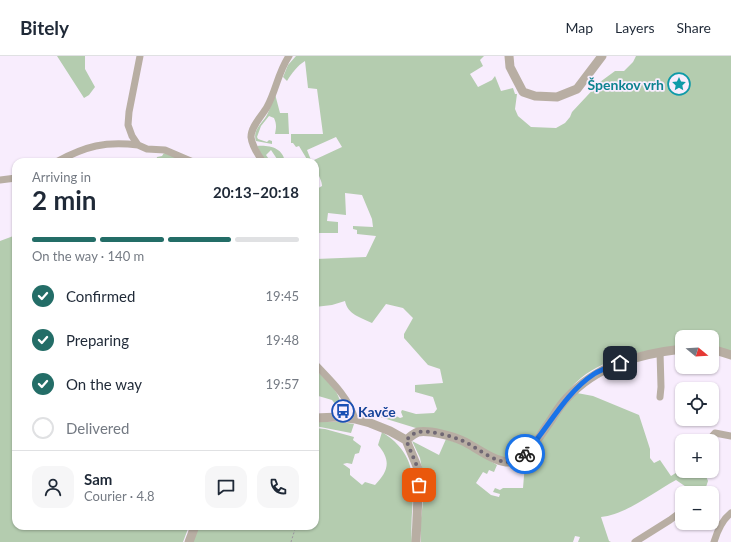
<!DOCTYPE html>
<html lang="en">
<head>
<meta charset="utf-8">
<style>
	body { margin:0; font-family:Lato,sans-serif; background:#f6f6f7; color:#1f2937; height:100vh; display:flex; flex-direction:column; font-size:15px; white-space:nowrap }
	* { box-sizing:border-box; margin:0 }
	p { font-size:13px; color:#747a83 }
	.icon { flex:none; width:22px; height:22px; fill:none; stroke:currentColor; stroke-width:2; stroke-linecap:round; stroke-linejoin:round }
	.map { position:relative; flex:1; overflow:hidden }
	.details { position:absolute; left:12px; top:102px; width:307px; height:372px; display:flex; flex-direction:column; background:#fff; border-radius:12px; box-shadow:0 1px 3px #0004 }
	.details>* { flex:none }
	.needle { width:26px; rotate:108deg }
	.tools { position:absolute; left:675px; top:274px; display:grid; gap:8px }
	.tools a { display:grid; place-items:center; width:44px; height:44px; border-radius:8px; background:#fff; box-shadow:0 1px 3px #0004; font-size:20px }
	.pin { position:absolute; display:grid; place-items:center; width:34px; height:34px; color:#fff; margin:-17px; border-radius:8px; box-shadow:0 2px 6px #0006 }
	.courier { position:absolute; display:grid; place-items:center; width:40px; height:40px; margin:-20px; border:3px solid #1a73e8; border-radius:50%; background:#fff; color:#222; box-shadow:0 1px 5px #0007 }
	.summary em { font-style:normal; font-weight:700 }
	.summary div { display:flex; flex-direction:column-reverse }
	.summary { display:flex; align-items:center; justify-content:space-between; height:68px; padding:0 20px }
	h1 { font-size:26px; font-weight:700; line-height:30px }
	.bar { display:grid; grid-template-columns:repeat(4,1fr); gap:6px 4px; align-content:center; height:48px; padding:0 20px }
	.bar i { height:5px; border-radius:3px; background:#e0e1e3 }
	.bar .active { background:#236d67 }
	.bar p { grid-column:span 4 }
	.line { display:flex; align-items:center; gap:10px; padding:0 20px; border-top:1px solid #e0e1e3 }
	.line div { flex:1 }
	.round { display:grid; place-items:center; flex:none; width:42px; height:42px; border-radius:12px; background:#f6f6f7 }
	ol { padding:0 20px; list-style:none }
	li { display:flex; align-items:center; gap:12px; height:44px }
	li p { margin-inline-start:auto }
	li .icon { padding:4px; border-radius:50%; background:#236d67; color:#fff; stroke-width:4 }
	li:last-child { color:#747a83 }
	li i { width:22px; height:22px; border:2px solid #e0e1e3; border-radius:50% }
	header { display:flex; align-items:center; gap:24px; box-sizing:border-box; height:56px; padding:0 20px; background:#fff; border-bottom:1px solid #e0e1e3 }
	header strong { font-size:19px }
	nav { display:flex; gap:22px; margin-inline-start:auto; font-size:14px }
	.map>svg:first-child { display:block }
	.green { fill:#b4ccaf; fill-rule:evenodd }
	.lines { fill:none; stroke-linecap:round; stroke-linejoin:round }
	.path { stroke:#9c93a1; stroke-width:1; stroke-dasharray:2 2; stroke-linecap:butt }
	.minor { stroke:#b8aea3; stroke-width:7 }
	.tertiary { stroke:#b8aea3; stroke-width:9 }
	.done { stroke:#706874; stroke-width:4; stroke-dasharray:0 7.2 }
	.route { stroke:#1a73e8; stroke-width:5 }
	.labels { text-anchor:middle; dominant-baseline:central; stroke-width:3.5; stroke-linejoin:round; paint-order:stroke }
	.culture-label { font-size:14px; font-weight:bold; fill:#0d838f; stroke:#f8edfd; text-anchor:end }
	.transit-label { font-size:14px; font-weight:bold; fill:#164399; stroke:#f8edfd; text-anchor:start }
</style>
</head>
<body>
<header>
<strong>Bitely</strong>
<nav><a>Map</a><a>Layers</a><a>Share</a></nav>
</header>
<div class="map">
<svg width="731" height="486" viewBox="0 0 731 486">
	<rect width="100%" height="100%" fill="#f8edfd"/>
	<!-- green -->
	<path class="green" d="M57,0H85V13L95,31L89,39L84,42Z
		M296,0H484L480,4L483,10L470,18L478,31L492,24L495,20L501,35L513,32L515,38H517L515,53L518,60L531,71L556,72L565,67L570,61L572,56L600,26L615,15H624L633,6L636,0H731V296L712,290V281H682V290C649,294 608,300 581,322C563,337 549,362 534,381C529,388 523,397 515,401C512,403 507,403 503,403L419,373L380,361L385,354L400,362L403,361L401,356L402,354L416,358L434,357L437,353L433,341L415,336V329L443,327L440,313L428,309L404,282V278L413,262L403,252L386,248L372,267C360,261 348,259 345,245L332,249L315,251V134L322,130C322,125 319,121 318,117C317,111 318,109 314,104L342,91L336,81L307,94L311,104L308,105L299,90L296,91L293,87H291V78H323L317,33L308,32L305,5C297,10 292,17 287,25L283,21L288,9ZM345,137L362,139L372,163L373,171L353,170V173L357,174V178L376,180L366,201L316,203L319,177H338V166L327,165L328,157L346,159Z
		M275,38L280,57H288L289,78H275C276,72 277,69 274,62L269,60L261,70L257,81L258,83L267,86L269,84L272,85V88L256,85C252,74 262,68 267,59C270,53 272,45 275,38Z
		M257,90C270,89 283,92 285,106H279L271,94L266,99L271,106H265Z
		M164,97L188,106H178L169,102L163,106H156L157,101L162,100Z
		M16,179V470H189L183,486H0V185Z
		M315,314C326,322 341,337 341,351L335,348L332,344L315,339V329L317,325L315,324Z
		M577,337L593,340L639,359L650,393V402L654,407L660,404L671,420L682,413V415H704L708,425L704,437H695L676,424C654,436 625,459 601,461L609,485L611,486H578L580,481L575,480L573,486H421V462L425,430L420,402L412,385L439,399L446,383L464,389L497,409L494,416L489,414L487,418L483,416L476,427L491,439L499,441L500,438L493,436L495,432L500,434L503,432H523L525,408L527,400L570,343Z
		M315,366H341L354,368L351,377L315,370Z
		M315,372L325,373L354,381L353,384L361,390L359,397L355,398L352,408L347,407L343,408L350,413V419L362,429L365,426L375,429C389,415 391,404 378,389L382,376C428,405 408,442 412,486H193L198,470H315Z"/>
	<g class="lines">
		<!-- path -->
		<path class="path" d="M291,486L296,470"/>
		<!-- minor -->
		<path class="minor" d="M140,0L129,56L128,69L132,80L138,89L147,93L165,94L193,106
			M56,106C86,90 105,85 138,89
			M263,106C258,99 252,90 251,81C251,70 262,60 267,51C276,35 278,16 289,0
			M0,124L16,122
			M315,308C330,324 348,340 355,363
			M660,341L661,331L660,296
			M708,385L715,377L731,380
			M635,486L670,464L682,455
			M714,486C717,476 722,464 731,457"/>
		<!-- tertiary -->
		<path class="tertiary" d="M509,0L510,11L523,36L535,40L557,41L577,33L602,0
			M712,293L731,299
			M315,362L339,361L355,363L370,367L390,375L406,384L419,415L416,486
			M406,384C410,381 413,378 418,376C429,374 453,380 463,385C476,391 500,411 515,405C530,399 540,379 549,367C555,358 560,349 567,342C597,309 639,298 682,293
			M189,486L195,470"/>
	</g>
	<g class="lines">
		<!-- done -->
		<path class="done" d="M419,429V415L406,384C410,381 413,377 419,376C430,374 451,380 461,384C476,390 498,411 515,405C519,404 522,400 525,398"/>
		<!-- route -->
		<path class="route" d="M525,398C549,371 564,338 594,318C602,313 612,310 620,307"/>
	</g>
	<!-- icons -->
	<defs>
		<g id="sight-ring" transform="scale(1.15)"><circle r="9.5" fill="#f8edfd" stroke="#0f9aa8" stroke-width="1.5"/><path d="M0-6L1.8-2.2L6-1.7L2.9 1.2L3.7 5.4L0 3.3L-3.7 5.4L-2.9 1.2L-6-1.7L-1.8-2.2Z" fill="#0f9aa8"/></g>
		<g id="bus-ring" transform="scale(1.15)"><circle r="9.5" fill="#f8edfd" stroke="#1a4fb4" stroke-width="1.5"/><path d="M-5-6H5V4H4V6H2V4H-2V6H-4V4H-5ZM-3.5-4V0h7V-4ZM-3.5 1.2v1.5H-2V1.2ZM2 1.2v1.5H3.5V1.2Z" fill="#1a4fb4"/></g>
	</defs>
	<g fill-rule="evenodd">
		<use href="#sight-ring" x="679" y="28"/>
		<use href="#bus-ring" x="343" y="355"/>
	</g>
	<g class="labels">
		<!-- culture labels -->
		<g class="culture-label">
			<text x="664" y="28">Špenkov vrh</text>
		</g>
		<!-- transit labels -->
		<g class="transit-label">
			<text x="358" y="355">Kavče</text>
		</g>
	</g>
</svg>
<div class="tools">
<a><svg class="needle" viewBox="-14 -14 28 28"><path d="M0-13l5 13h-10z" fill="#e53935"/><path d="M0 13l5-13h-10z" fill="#747a83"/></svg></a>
<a><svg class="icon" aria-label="locate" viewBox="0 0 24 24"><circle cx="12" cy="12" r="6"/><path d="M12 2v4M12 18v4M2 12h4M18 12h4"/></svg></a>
<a>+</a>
<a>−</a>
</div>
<div class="pin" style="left:419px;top:429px;background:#ea580c"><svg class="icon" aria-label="bag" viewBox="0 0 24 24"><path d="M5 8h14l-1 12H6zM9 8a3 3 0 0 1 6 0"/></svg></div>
<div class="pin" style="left:620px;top:307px;background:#1f2937"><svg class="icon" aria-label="home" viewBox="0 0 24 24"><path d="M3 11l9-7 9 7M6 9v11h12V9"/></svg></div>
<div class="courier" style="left:525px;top:398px"><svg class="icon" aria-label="bike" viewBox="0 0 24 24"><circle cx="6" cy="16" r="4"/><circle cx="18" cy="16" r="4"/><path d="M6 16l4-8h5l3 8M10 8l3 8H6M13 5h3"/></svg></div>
<section class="details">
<div class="summary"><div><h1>2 min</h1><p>Arriving in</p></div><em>20:13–20:18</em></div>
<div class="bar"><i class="active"></i><i class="active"></i><i class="active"></i><i></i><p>On the way · 140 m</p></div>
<ol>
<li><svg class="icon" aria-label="check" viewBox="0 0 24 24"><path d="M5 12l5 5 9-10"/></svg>Confirmed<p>19:45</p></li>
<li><svg class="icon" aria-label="check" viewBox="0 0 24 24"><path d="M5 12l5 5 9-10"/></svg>Preparing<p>19:48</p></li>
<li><svg class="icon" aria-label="check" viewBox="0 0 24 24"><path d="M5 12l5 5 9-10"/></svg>On the way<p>19:57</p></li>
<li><i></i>Delivered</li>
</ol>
<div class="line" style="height:72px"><a class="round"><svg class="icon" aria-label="person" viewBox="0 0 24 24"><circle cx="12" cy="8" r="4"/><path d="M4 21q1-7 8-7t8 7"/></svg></a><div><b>Sam</b><p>Courier · 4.8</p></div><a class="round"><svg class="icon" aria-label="chat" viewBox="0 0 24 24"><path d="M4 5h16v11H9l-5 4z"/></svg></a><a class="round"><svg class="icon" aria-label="phone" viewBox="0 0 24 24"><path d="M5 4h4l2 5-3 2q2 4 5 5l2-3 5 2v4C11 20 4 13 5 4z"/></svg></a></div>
</section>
</div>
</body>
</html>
